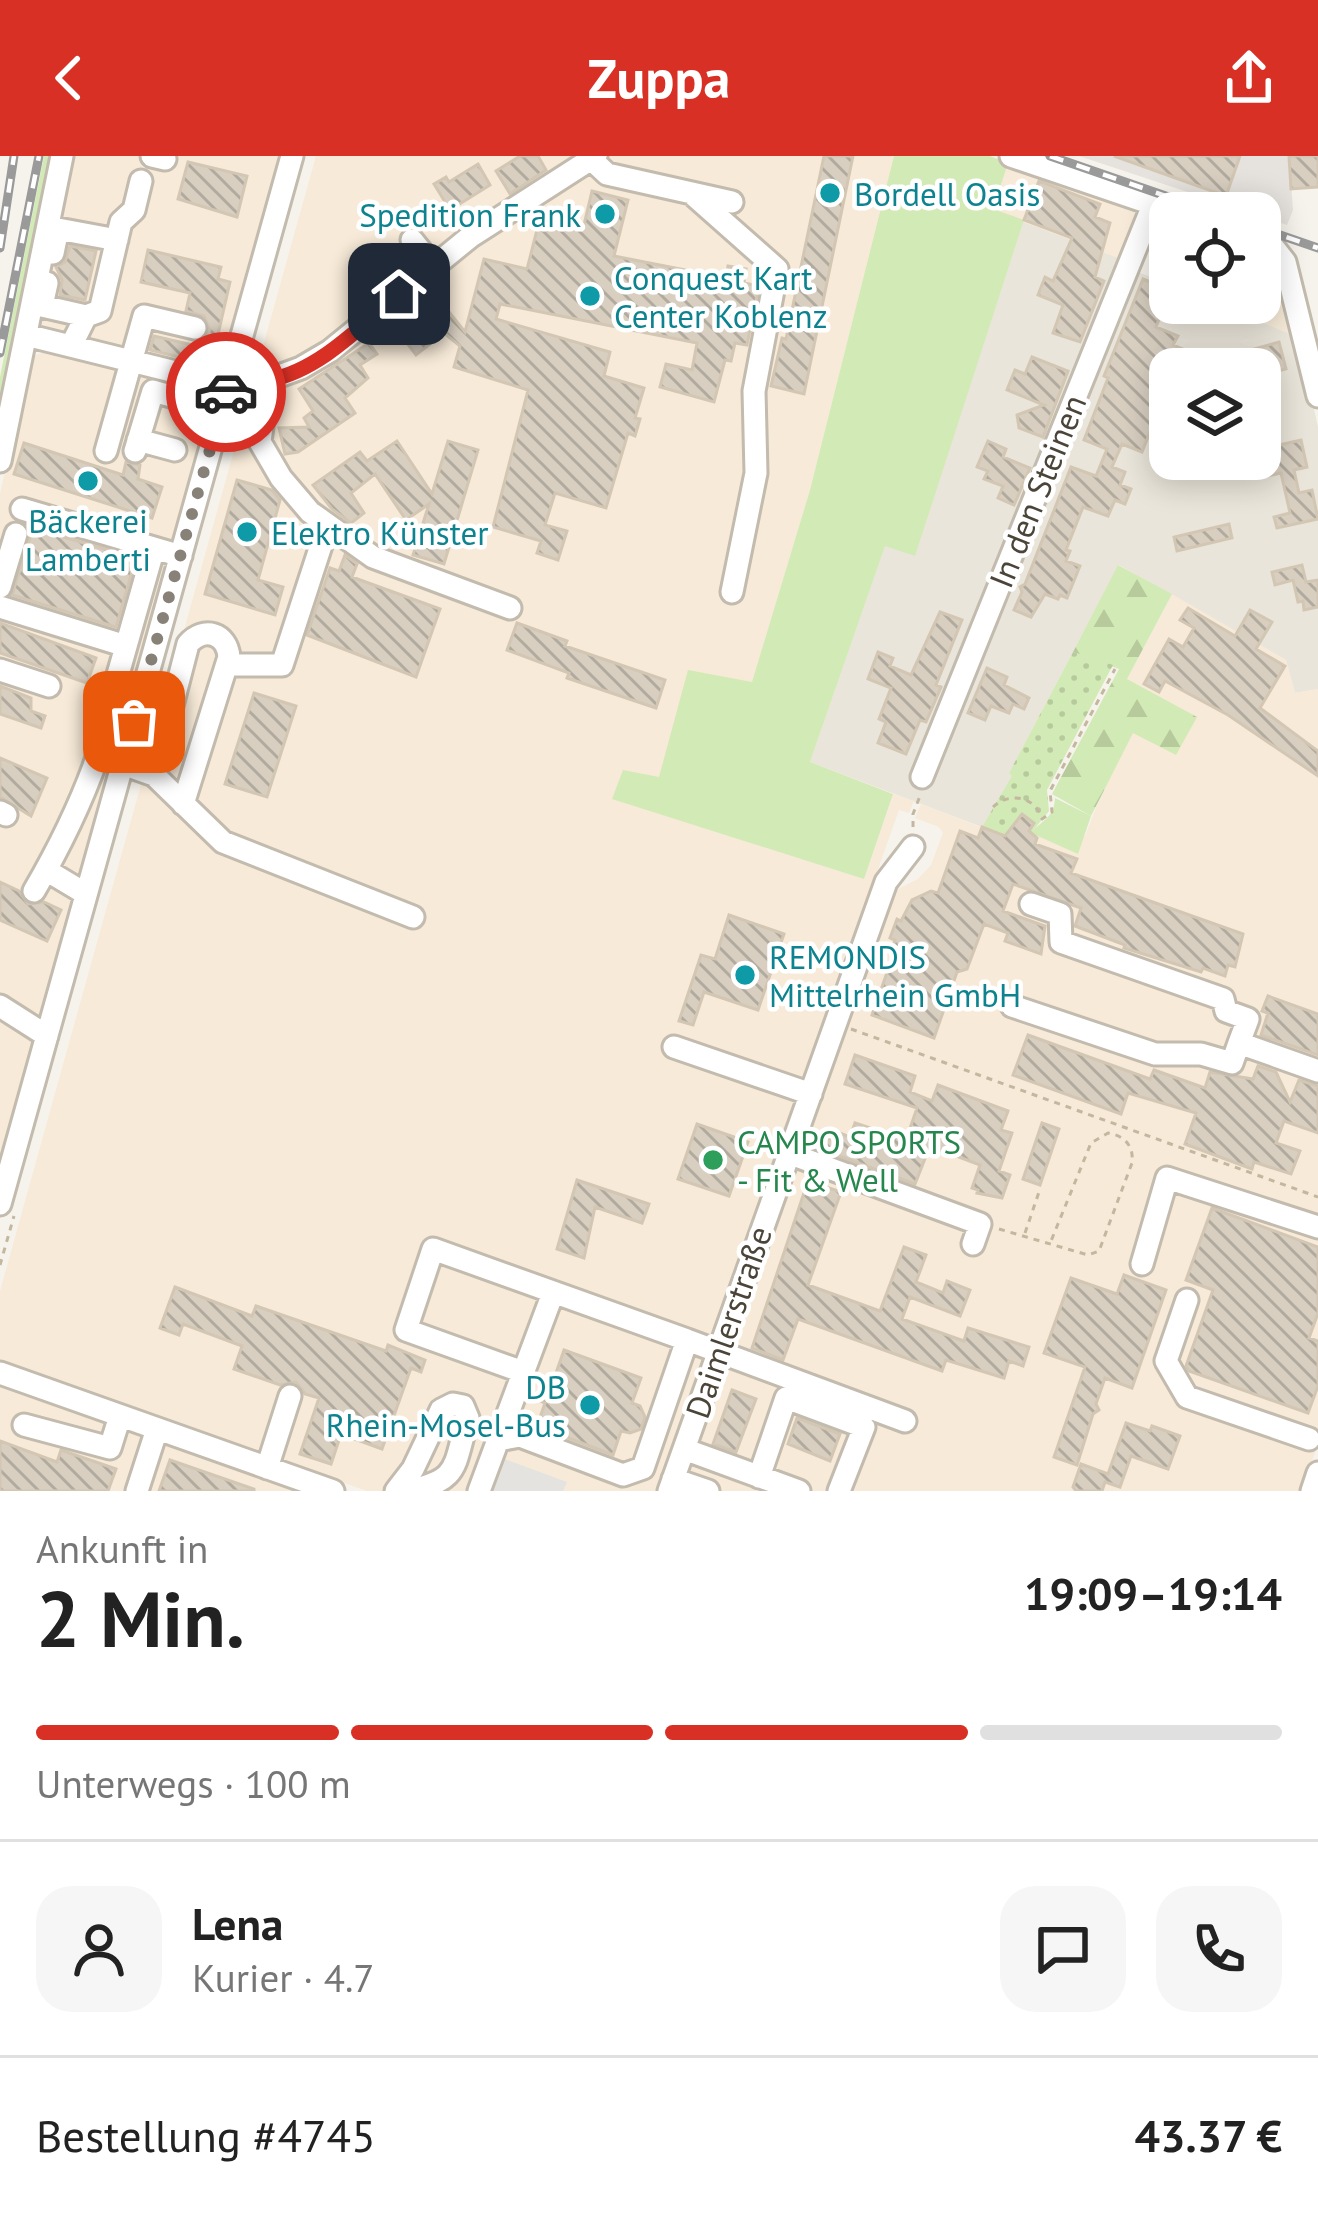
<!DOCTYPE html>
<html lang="de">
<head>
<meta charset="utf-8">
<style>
	body { margin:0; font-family:"PT Sans",sans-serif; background:#f6f6f6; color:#222; height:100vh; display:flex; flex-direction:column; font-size:45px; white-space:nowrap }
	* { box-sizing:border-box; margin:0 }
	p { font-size:39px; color:#767676 }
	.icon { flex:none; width:66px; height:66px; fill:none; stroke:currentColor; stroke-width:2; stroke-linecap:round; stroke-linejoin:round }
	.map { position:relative; height:1335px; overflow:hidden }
	.drawer { display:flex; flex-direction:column; background:#fff; flex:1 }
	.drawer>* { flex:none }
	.controls { position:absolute; left:1149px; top:36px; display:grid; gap:24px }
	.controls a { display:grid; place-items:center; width:132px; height:132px; border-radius:24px; background:#fff; box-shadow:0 6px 30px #0003; font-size:60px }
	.pin { position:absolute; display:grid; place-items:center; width:102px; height:102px; color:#fff; margin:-51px; border-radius:24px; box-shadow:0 6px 18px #0006 }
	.courier { position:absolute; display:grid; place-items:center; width:120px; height:120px; margin:-60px; border:9px solid #d93025; border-radius:50%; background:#fff; color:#222; box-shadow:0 3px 15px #0007 }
	.summary em { font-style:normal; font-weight:700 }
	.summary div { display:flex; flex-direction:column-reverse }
	.summary { display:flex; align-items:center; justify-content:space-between; height:204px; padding:0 36px }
	h1 { font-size:78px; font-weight:700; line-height:90px }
	.bar { display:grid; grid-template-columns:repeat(4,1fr); gap:18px 12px; align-content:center; height:144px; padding:0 36px }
	.bar i { height:15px; border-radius:9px; background:#e0e0e0 }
	.bar .on { background:#d93025 }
	.bar p { grid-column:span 4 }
	.line { display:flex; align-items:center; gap:30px; padding:0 36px; border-top:3px solid #e0e0e0 }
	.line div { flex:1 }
	.round { display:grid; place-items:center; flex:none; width:126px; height:126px; border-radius:36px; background:#f6f6f6 }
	header { display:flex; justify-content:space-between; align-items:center; height:156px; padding:0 36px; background:#d93025; color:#fff; font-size:54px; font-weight:700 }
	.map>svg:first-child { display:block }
	.residential { fill:#eae5da; fill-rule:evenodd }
	.commercial { fill:#f7ead8 }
	.industrial { fill:#e6e2dd }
	.grass { fill:#d2eab5 }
	.forest { fill:url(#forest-firs) }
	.park { fill:url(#park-dots) }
	.parking { fill:#e5e3e0 }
	.building { fill:url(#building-back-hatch); stroke:#d3c7b4; stroke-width:3 }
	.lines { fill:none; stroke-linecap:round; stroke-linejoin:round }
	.minor-casing { stroke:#c2bbae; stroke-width:27 }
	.path { stroke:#c4b79f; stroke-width:3; stroke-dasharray:6 6; stroke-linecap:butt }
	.minor { stroke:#fff; stroke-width:21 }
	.rail-casing { stroke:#9a9a9a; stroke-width:9 }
	.rail { stroke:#fff; stroke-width:4.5; stroke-dasharray:14; stroke-linecap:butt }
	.done { stroke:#878178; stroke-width:12; stroke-dasharray:0 21.6 }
	.route { stroke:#d93025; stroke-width:15 }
	.culture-dot { fill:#0f9aa8; stroke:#fff; stroke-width:4.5 }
	.leisure-dot { fill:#2e9e5b; stroke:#fff; stroke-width:4.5 }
	.labels { text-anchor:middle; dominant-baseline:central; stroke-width:9; stroke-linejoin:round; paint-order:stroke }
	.culture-label { font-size:33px; fill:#0d838f; stroke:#fff; text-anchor:start }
	.street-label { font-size:33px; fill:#4b4439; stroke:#fff }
	.leisure-label { font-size:33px; fill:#27864d; stroke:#fff; text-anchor:start }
</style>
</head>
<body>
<header><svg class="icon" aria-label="back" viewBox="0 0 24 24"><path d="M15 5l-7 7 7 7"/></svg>Zuppa<svg class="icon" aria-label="share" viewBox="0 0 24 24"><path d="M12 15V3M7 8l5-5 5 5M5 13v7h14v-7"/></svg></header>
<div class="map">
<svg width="1318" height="1335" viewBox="0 0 1318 1335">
	<defs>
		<pattern id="forest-firs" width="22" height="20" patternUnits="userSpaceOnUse" patternTransform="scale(3)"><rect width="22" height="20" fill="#d2eab5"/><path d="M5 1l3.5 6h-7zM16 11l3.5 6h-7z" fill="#b6ca9c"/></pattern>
		<pattern id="park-dots" width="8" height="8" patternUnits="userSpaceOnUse" patternTransform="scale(3)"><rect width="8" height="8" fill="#d2eab5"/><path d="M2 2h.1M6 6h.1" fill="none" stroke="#b6ca9c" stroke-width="1.8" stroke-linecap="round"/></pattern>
		<pattern id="building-back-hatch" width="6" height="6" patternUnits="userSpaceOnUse" patternTransform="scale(3)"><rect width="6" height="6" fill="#d8cfc1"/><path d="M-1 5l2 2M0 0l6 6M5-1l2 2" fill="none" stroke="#b1aa9e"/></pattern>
	</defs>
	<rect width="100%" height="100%" fill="#f6f3ec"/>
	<!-- residential -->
	<path class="residential" d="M1024,64L1105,95L1126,105L1124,111L1170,128V147H1215L1298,181L1318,271V533L1295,537L1286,504L1119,409L1009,617L1013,620L982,671L810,606L885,389L914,399ZM1170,213H1260V303H1170Z"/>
	<!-- commercial -->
	<path class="commercial" d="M65,0H285L227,205L221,212L211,217L36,172Z
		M316,0H894L810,334L752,527L659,622L612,642L864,723L893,638L914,645L909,657L899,654L658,1335H367L0,1207V1135Z
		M1008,7L1143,55L1126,105L992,54Z
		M1260,91L1277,107L1298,181L1215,147H1260Z
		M52,193L198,234L206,239L211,258L0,1013V338L28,209L33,200Z
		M1172,438L1286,504L1295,537L1318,533V1288L1301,1335H680L894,735L918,723L931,709L943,677L939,671L915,662L921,648L1004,680L1016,666L1085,680L1106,626L1133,577L1196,562L1127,523Z
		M0,1227L304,1335H0Z"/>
	<!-- industrial -->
	<path class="industrial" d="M1079,0H1289L1293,54L1287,69Z"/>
	<!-- grass -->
	<path class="grass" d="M44,0H51L0,266V221Z
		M894,0H990L1008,7L993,53L1024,64L915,400L885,390L810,606L893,638L864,723L612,643L623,614L659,621L688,514L752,526L810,334Z
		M1055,642L1091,660L1078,698L1031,677C1043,663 1054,662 1055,642Z"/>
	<!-- forest -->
	<path class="forest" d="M1118,409L1172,438L1127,523L1197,561L1176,599L1133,577L1091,660L1052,638L1119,513L1073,496Z"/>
	<!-- park -->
	<path class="park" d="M1073,496L1113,509L1047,634L1049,655L1031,677L1016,666L1005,680L982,671L1012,620L1009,617Z"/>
	<!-- parking -->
	<path class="parking" d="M499,1301L567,1326L563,1335H486Z"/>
	<!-- building -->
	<path class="building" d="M520,0H538L546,14L510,38L496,15Z
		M824,0H853L804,238L771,230L782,182L786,183Z
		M1114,0H1240L1226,40Z
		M1289,0H1318V31L1291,33Z
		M188,6L247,20L237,61L178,43Z
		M478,8L490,29L450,54L434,28L446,21L449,26Z
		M1039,25L1100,48L1095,61L1110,67L1095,121L1104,125L1080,186L1053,177L1063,149L1038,139L1045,121L1053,125L1072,82L1024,64Z
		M592,35L628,44L614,100L726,122L728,110L746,113L744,127L759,130L747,189L735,187L731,205L725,204L714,246L660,231L666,208L692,214L697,187L500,148L496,163L610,196L604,220L644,232L635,262L640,263L635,280L628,277L606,352L555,337L545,369L567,375L558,404L537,397L541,385L493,371L528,234L454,211L460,190L444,177L416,199L397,174L438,142L465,176L484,103L527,113L540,62L583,73Z
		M70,90L96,95L85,144L60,139L62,124L56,111L65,106Z
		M148,94L221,111L218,123L230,126L211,209L150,194L154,180L197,190L210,174L204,160L186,155L190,137L141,126Z
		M1143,123L1170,134V151L1165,149L1156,171L1178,180L1173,189L1229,213H1170V267L1156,261L1142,296L1122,288L1112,311L1125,316L1120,329L1131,333L1125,348L1115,344L1108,360L1083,351L1066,394L1070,395L1066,405L1080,410L1067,442L1060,439L1058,443L1045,438L1031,461L1014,454L1022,436L1020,431L1025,428L1071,311L1096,320L1107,293L1084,284L1108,222L1104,220Z
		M1279,186L1286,213L1260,220V213H1245L1240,197Z
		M369,187L377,198L360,209L368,222L345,242L355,257L298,296L285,298L279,272L309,271L304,262L313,255L299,233Z
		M1032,201L1068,215L1043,281L1019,272L1017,259L1044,249L1007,234L1015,214L1025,218Z
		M1301,284L1307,311L1294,314L1299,337L1312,334L1318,363L1277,372L1274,361L1290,357L1281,317L1268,320L1262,293Z
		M397,285L432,338L448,285L478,294L444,408L413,399L429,348L406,364L375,318L351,337L364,357L351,367L332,353L313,329L360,296L367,305Z
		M988,285L1006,293L1003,301L1030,312L1014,349L998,342L1003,330L984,323L988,315L977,311Z
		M24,287L123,319L126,306L140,309L138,323L162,331L152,362L14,318Z
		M237,324L272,334L280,344L258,424L283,431L275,459L205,438Z
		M1229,368L1232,382L1177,395L1174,381Z
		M29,371L136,402L116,471L12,439L30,382Z
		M345,399L357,408L352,421L440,453L416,521L307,479L330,412L339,415Z
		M1302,409L1306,426L1318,424V451L1304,454L1303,445L1298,446L1293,424L1275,429L1272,416Z
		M1188,452L1235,480L1250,454L1272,466L1256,493L1285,510L1260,552L1318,595V620L1228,559L1165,525L1159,536L1144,528L1169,483L1183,491L1194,472L1180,464Z
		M940,456L962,464L936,529L941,531L926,566L920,564L906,598L878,587L886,566L879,563L891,532L868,523L878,496L893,502L890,510L911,519Z
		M0,467L96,502L87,527L0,497Z
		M517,467L567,485L565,490L665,524L656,552L567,522L569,517L507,494Z
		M987,512L1007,521L1004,529L1029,542L1024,553L1013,548L1009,557L991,550L985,564L968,557Z
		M0,530L31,542V555L45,560L41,572L0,558Z
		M254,537L296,550L267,641L225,628Z
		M0,602L47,622L31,660L0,641Z
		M1022,658L1034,667L1029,675L1037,682L1035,688L1077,703L1071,717L1243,778L1235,811L1228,809L1225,820L1203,812L1201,816L1124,792L1125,789L1075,770L1081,752L1013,728L1003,755L1045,770L1041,798L1005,785L1008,777L984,768L967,813L957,816L934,882L872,859L895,794L892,793L895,784L890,782L897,763L901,765L912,744L931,735L938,737L960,675L978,682L982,671L1005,680Z
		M0,726L19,735L28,748L44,746L61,754L47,785L0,764Z
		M729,759L784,778L758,854L704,836L693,869L679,865L701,799L715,803Z
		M1268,840L1318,858V899L1261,879L1268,857L1262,855Z
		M1028,879L1150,923L1154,914L1205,932L1210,916L1253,923L1258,910L1276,916L1290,946L1299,924L1318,930V977L1284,965L1276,987L1300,995L1291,1018L1254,1006L1252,1013L1185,988L1196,957L1128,937L1121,958L1013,919Z
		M855,899L915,920L910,936L932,945L938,929L1008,955L1001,974L1012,977L999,1015L1010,1019L1002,1042L977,1037L978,1034L972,1032L980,1009L930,990L915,1028L820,993L824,981L830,983L834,975L850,981L855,967L906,984L917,952L845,928Z
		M1042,967L1059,973L1040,1029L1023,1023Z
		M697,968L748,986L729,1040L678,1023Z
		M577,1024L649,1048L642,1067L595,1051L584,1102L557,1093Z
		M808,1025L841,1036L808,1129L880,1155L904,1091L926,1099L916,1126L943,1137L947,1125L970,1134L960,1160L910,1141L902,1163L964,1185L968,1172L1029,1191L1023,1210L1009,1205L1004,1222L946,1204L942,1215L798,1163L783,1204L752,1192Z
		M1212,1052L1318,1091V1157L1309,1182L1318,1185V1230L1308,1257L1189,1215L1186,1210L1213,1134L1186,1124Z
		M1124,1119L1166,1134L1132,1232L1105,1222L1096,1248L1099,1254L1093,1258L1077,1309L1054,1301L1085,1211L1044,1197L1071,1122L1117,1138Z
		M175,1131L252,1160L256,1150L386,1195L388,1189L425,1204L421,1216L411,1212L382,1293L341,1278L331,1308L300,1298L319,1242L305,1238L296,1226L280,1229L234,1213L242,1190L183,1168L179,1179L160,1172Z
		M564,1194L641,1222L632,1247L640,1250L645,1261L641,1273L630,1277L621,1275L613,1299L537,1270L545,1247L540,1245L549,1218L555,1220Z
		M732,1234L756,1243L736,1296L713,1288Z
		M797,1262L840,1278L830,1305L788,1288Z
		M1126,1267L1150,1275L1152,1270L1180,1280L1168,1313L1131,1300L1120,1331L1105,1326L1102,1335H1076L1073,1331L1081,1308L1108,1318Z
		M0,1285L57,1306L61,1294L116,1313L108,1335H0Z
		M170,1304L254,1333V1335H159Z"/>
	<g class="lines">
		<!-- minor casing -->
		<g class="minor-casing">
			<path id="minor" d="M152,0L165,3
				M1011,0L1179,57
				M591,3L607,18L732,46
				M691,37L777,113L754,235L756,317L732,436
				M1260,83L1274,92L1285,106L1318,240
				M412,84L433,110
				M53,97L58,73L117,84
				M47,127L42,150L86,160
				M26,179L228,229
				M71,190L86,160L100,155L121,66L134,54L141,25
				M230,221L268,224L301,212L330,195L470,81L596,0
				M268,224L260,286L281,322L310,356L373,401L510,452
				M138,284L175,294
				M106,295L144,160L195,172
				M135,295L153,235L192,246
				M0,305L62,0
				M22,353L181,400
				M0,431L16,378
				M0,451L126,490
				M227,509H282L327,371
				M0,514L49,530
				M117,522L154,392
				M123,608L154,619L223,686L413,761
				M154,619L188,488C204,470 227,477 229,501L183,648
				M922,621L1153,49
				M0,656L6,659
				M46,714L86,738
				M34,735C65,682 94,620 110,560
				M1031,748L1060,758L1061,786L1223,843L1226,855L1248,863L1239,887L1318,915
				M0,850L47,880
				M1012,850L1155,898H1201L1232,907L1239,887
				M674,891L811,938
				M788,997L980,1068L973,1088
				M0,1048L292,0
				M1142,1108L1167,1022L1318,1071
				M1187,1144L1166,1205L1187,1241L1309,1283
				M523,1216L406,1174L433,1093L687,1184
				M0,1217L333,1335
				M24,1269L110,1292L120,1260
				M498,1284L553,1137
				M684,1293L799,1335
				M267,1312L290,1240
				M759,1321L786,1242L864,1271L839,1335
				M673,1323L708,1335
				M137,1335L157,1273
				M396,1335L413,1313L441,1254L453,1248L463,1250L468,1262C453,1311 461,1325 405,1335
				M479,1335L498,1284L520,1280L623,1319L643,1312L687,1184L905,1265
				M669,1335L886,726L913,691
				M1312,1335L1318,1317"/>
		</g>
		<!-- path -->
		<path class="path" d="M993,651C1010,635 1036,641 1042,663L1052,656L1050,635L1115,513
			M913,671V658L920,640
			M851,873L1318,1041
			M999,1073L1088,1099L1099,1095L1132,1007C1134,990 1125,980 1108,977L1091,987L1051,1085
			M1025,1077L1039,1036
			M0,1109L14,1060"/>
		<!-- minor -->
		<use href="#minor" class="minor"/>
		<!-- rail casing -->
		<g class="rail-casing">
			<path id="rail" d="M1050,0L1215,57
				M1260,72L1318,92
				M0,92L14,0
				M0,197L39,0"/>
		</g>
		<!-- rail -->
		<use href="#rail" class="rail"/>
	</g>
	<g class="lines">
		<!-- done -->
		<path class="done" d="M134,566L226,236"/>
		<!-- route -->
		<path class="route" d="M226,236L230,221C242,222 257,226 269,224C319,215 362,169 399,138"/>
	</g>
	<!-- markers -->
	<g class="culture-dot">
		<circle cx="830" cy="37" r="12"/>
		<circle cx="605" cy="58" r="12"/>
		<circle cx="590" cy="140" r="12"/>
		<circle cx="88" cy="325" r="12"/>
		<circle cx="247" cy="376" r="12"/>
		<circle cx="745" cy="819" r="12"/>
		<circle cx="590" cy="1249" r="12"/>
	</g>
	<circle class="leisure-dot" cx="713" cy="1004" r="12"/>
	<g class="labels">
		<!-- culture labels -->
		<g class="culture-label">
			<text x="854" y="37">Bordell Oasis</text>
			<text x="581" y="58" text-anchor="end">Spedition Frank</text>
			<text x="614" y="121">Conquest Kart<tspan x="614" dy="38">Center Koblenz</tspan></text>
			<text x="88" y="364" text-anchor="middle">Bäckerei<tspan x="88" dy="38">Lamberti</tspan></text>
			<text x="271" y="376">Elektro Künster</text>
			<text x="769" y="800">REMONDIS<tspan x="769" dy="38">Mittelrhein GmbH</tspan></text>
			<text x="566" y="1230" text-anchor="end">DB<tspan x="566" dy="38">Rhein-Mosel-Bus</tspan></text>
		</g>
		<!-- street labels -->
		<g class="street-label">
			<text transform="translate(1037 335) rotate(-68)">In den Steinen</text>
			<text transform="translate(728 1166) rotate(-71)">Daimlerstraße</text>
		</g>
		<!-- leisure labels -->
		<g class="leisure-label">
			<text x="737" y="985">CAMPO SPORTS<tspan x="737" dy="38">- Fit &amp; Well</tspan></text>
		</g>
	</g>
</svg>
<div class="controls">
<a><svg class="icon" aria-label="locate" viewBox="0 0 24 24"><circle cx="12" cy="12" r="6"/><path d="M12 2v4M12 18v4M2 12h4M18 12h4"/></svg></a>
<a><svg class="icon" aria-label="layers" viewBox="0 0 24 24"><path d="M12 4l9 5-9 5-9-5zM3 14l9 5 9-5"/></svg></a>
</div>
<div class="pin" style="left:134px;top:566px;background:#ea580c"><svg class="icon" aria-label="bag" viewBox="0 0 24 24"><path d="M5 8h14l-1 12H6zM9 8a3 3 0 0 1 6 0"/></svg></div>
<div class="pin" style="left:399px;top:138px;background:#1f2937"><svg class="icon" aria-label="home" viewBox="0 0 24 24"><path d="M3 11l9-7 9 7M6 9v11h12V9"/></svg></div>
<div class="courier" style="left:226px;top:236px"><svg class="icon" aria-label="car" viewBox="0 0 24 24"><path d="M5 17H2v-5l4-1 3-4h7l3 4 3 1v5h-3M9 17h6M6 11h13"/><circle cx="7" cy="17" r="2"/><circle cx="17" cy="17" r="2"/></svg></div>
</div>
<section class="drawer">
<div class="summary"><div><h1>2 Min.</h1><p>Ankunft in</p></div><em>19:09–19:14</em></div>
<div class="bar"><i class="on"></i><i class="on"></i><i class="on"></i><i></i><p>Unterwegs · 100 m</p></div>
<div class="line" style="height:216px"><a class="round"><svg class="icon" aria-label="person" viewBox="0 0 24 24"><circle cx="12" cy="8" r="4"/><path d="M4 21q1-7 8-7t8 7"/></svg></a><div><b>Lena</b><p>Kurier · 4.7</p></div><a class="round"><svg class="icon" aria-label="chat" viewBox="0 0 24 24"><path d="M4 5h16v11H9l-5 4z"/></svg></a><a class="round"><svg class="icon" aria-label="phone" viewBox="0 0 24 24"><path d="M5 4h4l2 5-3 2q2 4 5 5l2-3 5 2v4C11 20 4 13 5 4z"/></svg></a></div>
<div class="line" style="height:156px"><div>Bestellung #4745</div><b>43.37 €</b></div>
</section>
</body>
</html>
